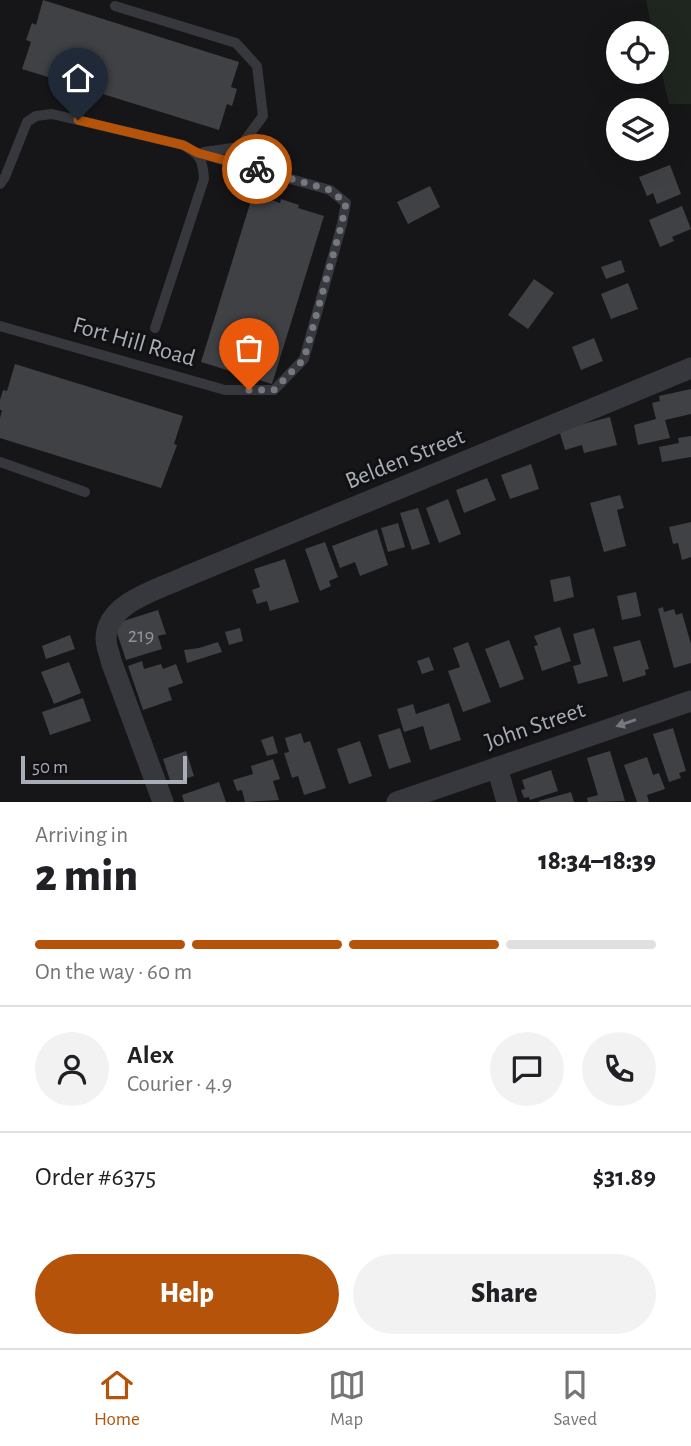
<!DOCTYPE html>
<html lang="en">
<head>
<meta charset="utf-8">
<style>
	body { margin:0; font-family:"Alegreya Sans",sans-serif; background:#f2f2f2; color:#202124; height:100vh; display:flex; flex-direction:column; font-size:26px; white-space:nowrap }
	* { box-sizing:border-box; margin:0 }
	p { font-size:23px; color:#757577 }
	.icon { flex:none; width:38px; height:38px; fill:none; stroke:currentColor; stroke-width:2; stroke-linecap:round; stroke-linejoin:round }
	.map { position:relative; height:802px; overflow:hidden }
	.drawer { display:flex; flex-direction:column; background:#fff; flex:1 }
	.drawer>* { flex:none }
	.controls { position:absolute; left:606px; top:21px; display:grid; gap:14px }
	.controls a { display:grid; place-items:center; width:63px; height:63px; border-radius:50%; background:#fff; box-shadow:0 7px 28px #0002; font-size:35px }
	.scale { position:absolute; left:21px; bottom:18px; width:166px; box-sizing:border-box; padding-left:7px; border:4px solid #a8adb8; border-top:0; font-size:19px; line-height:24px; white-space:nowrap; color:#a8adb8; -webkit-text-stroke:5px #111113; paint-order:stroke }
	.pin { position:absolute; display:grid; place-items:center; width:60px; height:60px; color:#fff; margin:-72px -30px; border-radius:50% 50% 50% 0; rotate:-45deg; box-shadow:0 0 7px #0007 }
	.pin .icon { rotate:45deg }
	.courier { position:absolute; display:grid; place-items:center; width:70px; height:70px; margin:-35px; border:5px solid #b45309; border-radius:50%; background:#fff; color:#222; box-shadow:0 2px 9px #0007 }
	.headline em { font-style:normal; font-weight:800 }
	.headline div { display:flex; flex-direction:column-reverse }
	.headline { display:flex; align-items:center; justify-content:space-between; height:119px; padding:0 35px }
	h1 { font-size:46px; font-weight:800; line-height:52px }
	.bar { display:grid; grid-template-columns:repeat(4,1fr); gap:10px 7px; align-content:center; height:84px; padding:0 35px }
	.bar i { height:9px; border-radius:5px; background:#e0e0e0 }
	.bar .active { background:#b45309 }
	.bar p { grid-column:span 4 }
	.line { display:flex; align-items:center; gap:18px; padding:0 35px; border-top:2px solid #e0e0e0 }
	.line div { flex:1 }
	.round { display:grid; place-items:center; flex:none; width:74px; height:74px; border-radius:37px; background:#f2f2f2 }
	.primary-button { display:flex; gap:14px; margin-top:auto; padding:14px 35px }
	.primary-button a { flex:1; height:80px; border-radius:42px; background:#b45309; color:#fff; font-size:28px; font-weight:800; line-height:80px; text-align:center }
	.primary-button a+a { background:#f2f2f2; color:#202124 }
	.menu { display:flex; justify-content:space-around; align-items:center; height:98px; border-top:2px solid #e0e0e0; background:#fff; font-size:19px; color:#757577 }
	.menu a { display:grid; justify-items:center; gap:4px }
	.menu .active { color:#b45309 }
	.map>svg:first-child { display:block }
	.green { fill:#1e261f }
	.building { fill:#404145 }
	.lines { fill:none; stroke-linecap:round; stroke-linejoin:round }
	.service { stroke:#37383d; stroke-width:10 }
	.minor { stroke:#37383d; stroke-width:21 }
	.oneway { fill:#757881 }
	.done { stroke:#757880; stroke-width:7; stroke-dasharray:0 12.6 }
	.route { stroke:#b45309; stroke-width:9 }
	.labels { text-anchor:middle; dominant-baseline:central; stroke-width:6; stroke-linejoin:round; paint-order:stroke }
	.number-label { font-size:21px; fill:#8e929b }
	.street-label { font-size:24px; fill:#a8adb8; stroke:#111113 }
</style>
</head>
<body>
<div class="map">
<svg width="691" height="802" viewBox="0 0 691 802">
	<rect width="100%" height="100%" fill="#161618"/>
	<!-- green -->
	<path class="green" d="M646,0H691V104H669L656,48V33H653Z"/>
	<!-- building -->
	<path class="building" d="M43,0L239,62L231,87L237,89L232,106L227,104L219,130L22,69L31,42L26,40L32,23L36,25Z
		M670,165L681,194L657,204L653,193L647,196L639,177Z
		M430,186L440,207L408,224L397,202Z
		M253,194L280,203L281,199L299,205L298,208L324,216L272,384L201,362Z
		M682,206L691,229L672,237L674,241L660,247L649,220Z
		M621,260L625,272L606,279L601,267Z
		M534,279L554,293L528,329L508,315Z
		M628,283L638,309L611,319L601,294Z
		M594,338L603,361L581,370L572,347Z
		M15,364L183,416L174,444L177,445L161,488L0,438V418L2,410H0V400L3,390L7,391Z
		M691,389V414L665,420L670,438L638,445L634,425L656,419L652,403L660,401L659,396Z
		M610,417L617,445L584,453L582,445L565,450L559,430Z
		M691,436V457L662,462L659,447L679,443L678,438Z
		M531,464L539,489L510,499L501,475Z
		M487,478L496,500L464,513L456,490Z
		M620,495L624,508L617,510L626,546L604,552L590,503Z
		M448,499L461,534L439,543L426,508Z
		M418,508L430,544L412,550L400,513Z
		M691,522V557L682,560L678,543L673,544L669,527Z
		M398,523L405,547L388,552L381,528Z
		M377,529L388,565L360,576L355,562L340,568L332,546Z
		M325,542L338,577L329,581L331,586L320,591L305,549Z
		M285,559L299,602L270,611L267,601L257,604L252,590L260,587L254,569Z
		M570,576L574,597L554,602L550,580Z
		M636,592L641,616L622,620L617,596Z
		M663,607L664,612L674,609L676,615L682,613L691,644V663L674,668L658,609Z
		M158,610L166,634L158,636L162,649L126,660L114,624Z
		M560,627L571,661L542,671L534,646L538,645L534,636Z
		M240,628L243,641L229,645L225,632Z
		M594,628L608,676L578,684L573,666L581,664L573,634Z
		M70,635L75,649L46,659L42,646Z
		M509,640L524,679L500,688L485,649Z
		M640,640L649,669L645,670L646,675L623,682L613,647Z
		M218,642L222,652L187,663L184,650L199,648Z
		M468,642L491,702L463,712L448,671L460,667L453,648Z
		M429,657L434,670L422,674L417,661Z
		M142,661L144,669L161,664L163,669L176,664L183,683L168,688L172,700L143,710L128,666Z
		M69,662L81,693L54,704L41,672Z
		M83,698L91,721L50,735L42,712Z
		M449,703L461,740L430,750L423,726L404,732L397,709L413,704L416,714Z
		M400,728L411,762L389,769L378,735Z
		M673,728L686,771L679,773L681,778L669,782L653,734Z
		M301,733L304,743L310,741L326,788L304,795L298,776L292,778L284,753L289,752L285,738Z
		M273,736L278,753L267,756L261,740Z
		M360,741L372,776L349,784L337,749Z
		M186,751L194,776L171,783L163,759Z
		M610,751L625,801L588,802L587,798L598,795L587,758Z
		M647,757L653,775L659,773L665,789L647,795L649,802H637L624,765Z
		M273,759L280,779L273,781L279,800L245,802L242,790L237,791L233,780L253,774L251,766Z
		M551,770L558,791L530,800L529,797L524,798L521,790L525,789L522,780Z
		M219,782L226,802H184L182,795Z
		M571,792L574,802H539V801Z"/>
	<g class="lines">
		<!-- service -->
		<path class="service" d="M115,6L236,43L257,66L263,116L240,147L204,152
			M0,184L5,177L27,122L36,116L52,114L183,145C200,154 203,160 204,179L155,328
			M0,326L225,390H274L304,359L342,224L346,203L330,190L198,153
			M0,462L85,492"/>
		<!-- minor -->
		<path class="minor" d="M497,767L507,802
			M163,802L111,661C110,655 106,646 106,639C106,603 157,590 185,577L691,368
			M397,802L691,701"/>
	</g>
	<!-- one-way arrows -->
	<defs><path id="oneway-solid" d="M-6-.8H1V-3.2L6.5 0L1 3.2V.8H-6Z" transform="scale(1.75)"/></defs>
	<use class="oneway" href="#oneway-solid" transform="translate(626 723) rotate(161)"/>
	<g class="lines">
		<!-- done -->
		<path class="done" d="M249,390H274L304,359L342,223L346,203L330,190L257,169"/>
		<!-- route -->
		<path class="route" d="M78,120L183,145L198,153L257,169"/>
	</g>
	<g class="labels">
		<!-- number labels -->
		<g class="number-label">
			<text x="141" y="635">219</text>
		</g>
		<!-- street labels -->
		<g class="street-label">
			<text transform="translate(134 342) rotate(16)">Fort Hill Road</text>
			<text transform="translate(405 459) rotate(-22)">Belden Street</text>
			<text transform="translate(535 726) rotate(-19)">John Street</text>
		</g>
	</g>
</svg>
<div class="controls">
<a><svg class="icon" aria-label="locate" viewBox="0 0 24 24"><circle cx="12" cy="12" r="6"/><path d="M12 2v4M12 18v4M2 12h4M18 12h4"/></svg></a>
<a><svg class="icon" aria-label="layers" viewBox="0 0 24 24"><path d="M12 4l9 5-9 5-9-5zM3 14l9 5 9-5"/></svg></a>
</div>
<div class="scale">50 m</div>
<div class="pin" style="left:249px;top:390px;background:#ea580c"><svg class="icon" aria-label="bag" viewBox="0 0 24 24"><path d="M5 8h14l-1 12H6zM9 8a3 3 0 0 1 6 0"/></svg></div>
<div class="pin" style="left:78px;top:120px;background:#1f2937"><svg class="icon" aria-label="home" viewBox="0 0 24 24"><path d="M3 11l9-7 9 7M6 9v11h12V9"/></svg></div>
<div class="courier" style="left:257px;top:169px"><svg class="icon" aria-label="bike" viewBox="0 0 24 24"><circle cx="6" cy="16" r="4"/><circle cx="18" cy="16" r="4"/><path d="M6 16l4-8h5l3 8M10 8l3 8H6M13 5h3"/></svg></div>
</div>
<section class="drawer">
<div class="headline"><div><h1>2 min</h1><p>Arriving in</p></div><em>18:34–18:39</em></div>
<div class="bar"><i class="active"></i><i class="active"></i><i class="active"></i><i></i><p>On the way · 60 m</p></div>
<div class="line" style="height:126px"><a class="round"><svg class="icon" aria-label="person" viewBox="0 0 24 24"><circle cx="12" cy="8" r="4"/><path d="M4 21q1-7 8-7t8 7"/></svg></a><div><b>Alex</b><p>Courier · 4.9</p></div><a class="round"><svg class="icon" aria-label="chat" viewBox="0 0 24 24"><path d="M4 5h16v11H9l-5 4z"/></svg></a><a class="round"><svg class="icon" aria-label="phone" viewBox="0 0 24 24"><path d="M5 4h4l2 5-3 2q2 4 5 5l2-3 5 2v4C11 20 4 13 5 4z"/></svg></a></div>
<div class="line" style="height:91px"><div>Order #6375</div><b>$31.89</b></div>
<div class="primary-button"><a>Help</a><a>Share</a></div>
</section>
<nav class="menu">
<a class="active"><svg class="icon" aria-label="home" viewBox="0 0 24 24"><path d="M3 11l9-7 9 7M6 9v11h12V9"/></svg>Home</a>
<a><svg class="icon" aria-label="map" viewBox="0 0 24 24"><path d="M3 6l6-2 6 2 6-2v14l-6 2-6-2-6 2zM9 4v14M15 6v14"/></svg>Map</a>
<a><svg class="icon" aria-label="saved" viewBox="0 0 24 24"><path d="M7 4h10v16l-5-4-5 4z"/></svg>Saved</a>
</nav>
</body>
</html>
